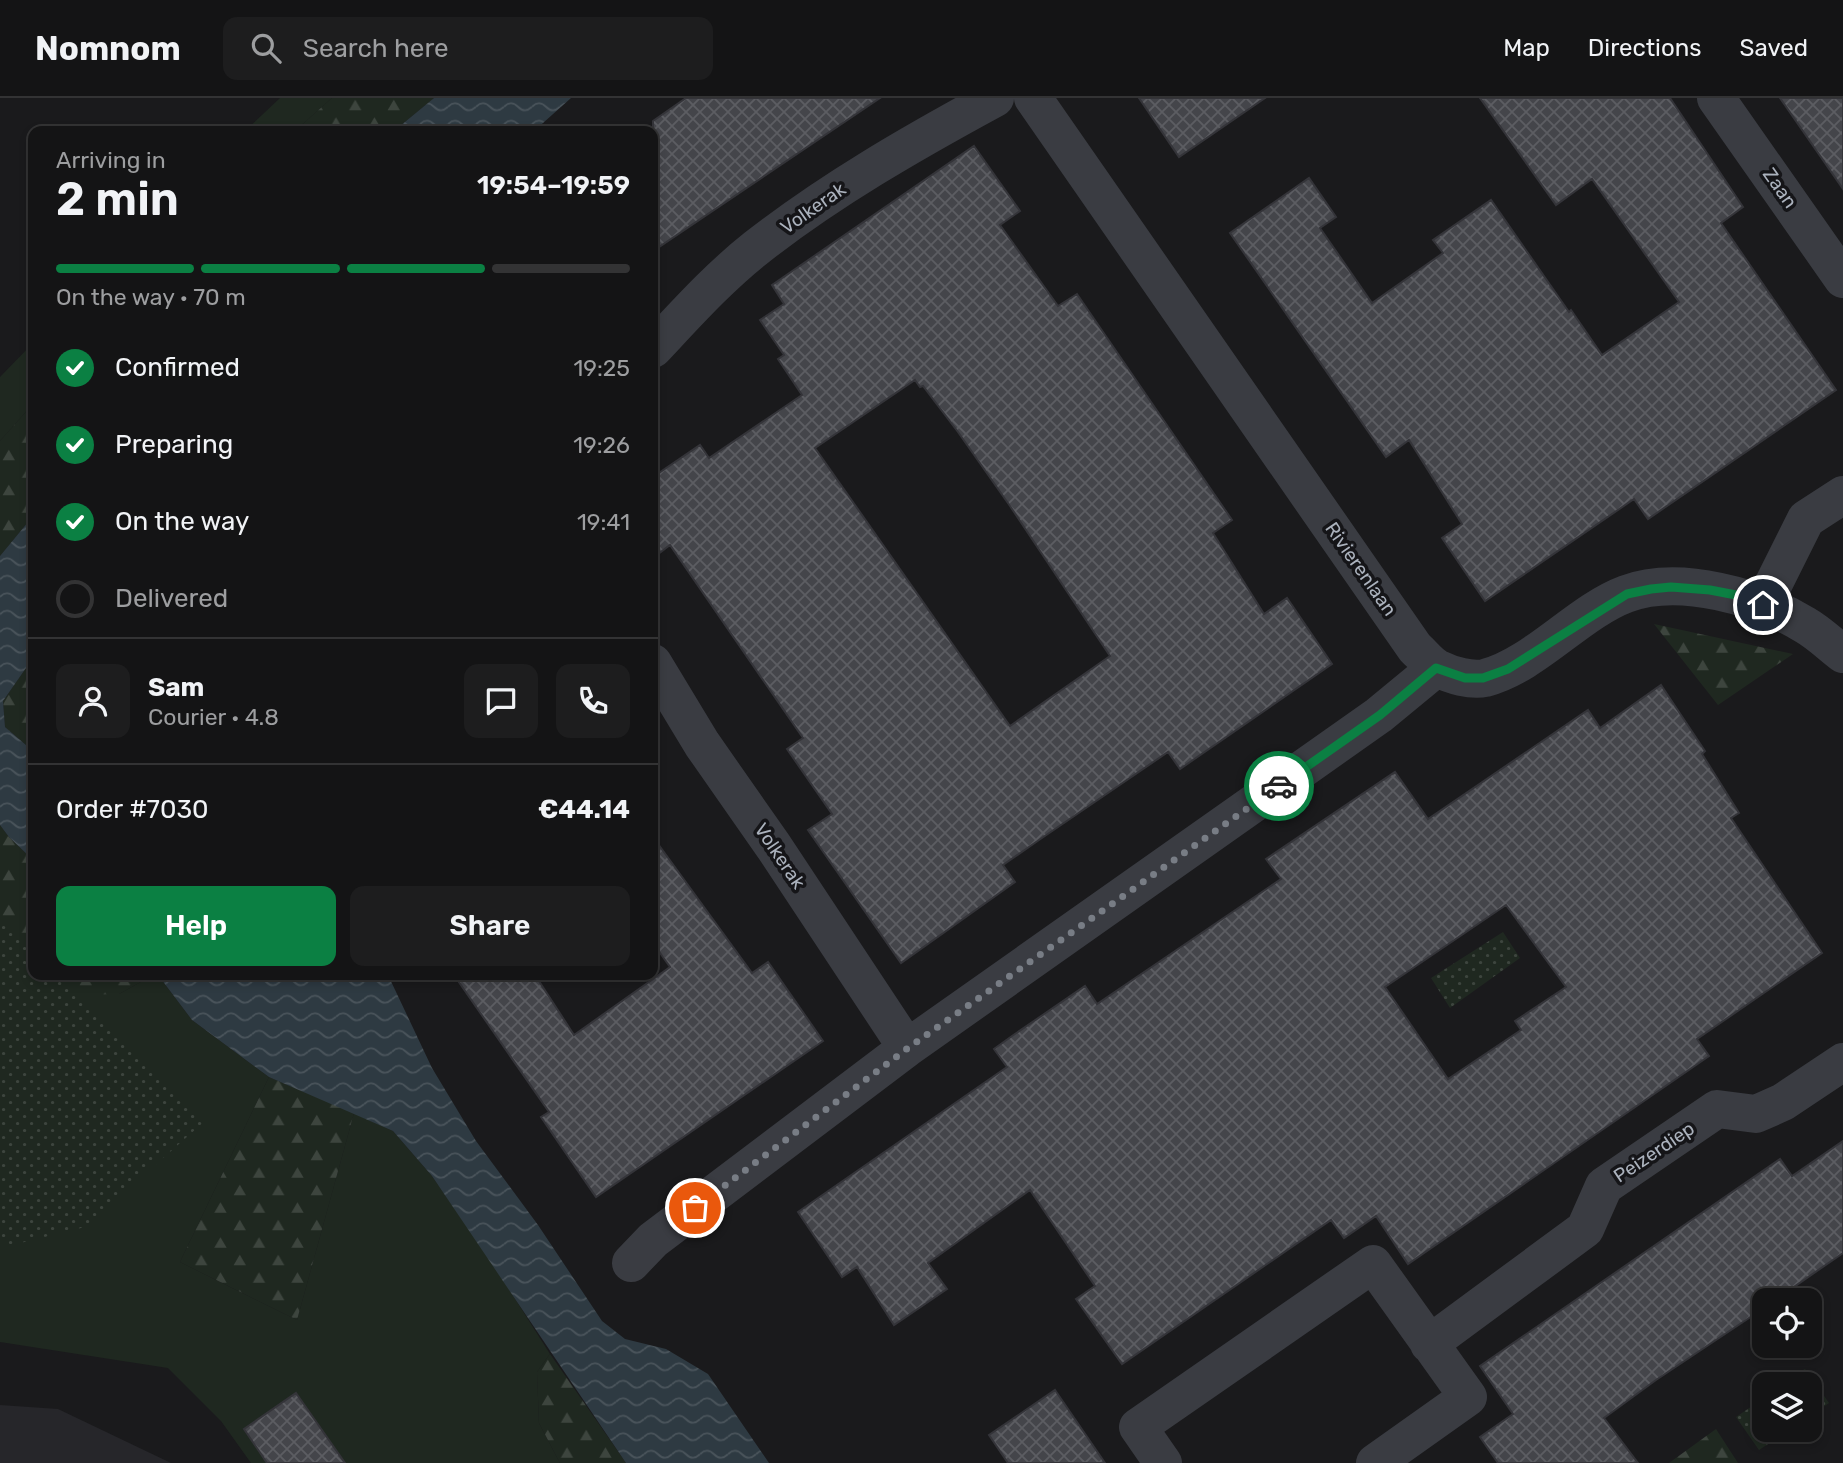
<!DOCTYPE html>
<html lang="en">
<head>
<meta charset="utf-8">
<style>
	body { margin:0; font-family:Rubik,sans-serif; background:#1d1d1e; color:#f1f3f6; height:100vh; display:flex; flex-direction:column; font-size:26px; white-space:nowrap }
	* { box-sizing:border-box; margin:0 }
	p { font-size:23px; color:#9d9ea0 }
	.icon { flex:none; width:38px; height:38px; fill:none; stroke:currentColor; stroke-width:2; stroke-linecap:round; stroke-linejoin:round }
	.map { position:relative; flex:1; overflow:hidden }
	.details { position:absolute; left:28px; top:28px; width:630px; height:854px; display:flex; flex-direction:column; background:#141415; border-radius:14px; box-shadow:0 4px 10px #0003,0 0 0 2px #333334 }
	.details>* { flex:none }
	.controls { position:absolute; left:1752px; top:1190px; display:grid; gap:14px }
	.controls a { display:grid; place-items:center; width:70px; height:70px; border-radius:14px; background:#141415; box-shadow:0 4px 10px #0003,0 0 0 2px #333334; font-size:35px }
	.pin { position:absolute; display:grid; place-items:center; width:60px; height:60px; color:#fff; margin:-30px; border:4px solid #fff; border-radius:50%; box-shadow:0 2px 7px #0007 }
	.courier { position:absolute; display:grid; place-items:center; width:70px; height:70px; margin:-35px; border:5px solid #0b8043; border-radius:50%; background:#fff; color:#222; box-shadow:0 2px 9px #0007 }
	.head em { font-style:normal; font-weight:600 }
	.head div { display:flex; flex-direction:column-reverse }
	.head { display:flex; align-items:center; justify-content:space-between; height:119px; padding:0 28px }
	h1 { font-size:46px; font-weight:600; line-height:52px }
	.bar { display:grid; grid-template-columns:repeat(4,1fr); gap:10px 7px; align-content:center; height:84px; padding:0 28px }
	.bar i { height:9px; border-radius:5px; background:#333334 }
	.bar .on { background:#0b8043 }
	.bar p { grid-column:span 4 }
	.line { display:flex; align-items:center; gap:18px; padding:0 28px; border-top:2px solid #333334 }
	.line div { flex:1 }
	.round { display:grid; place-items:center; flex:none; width:74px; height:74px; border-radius:14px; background:#1d1d1e }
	ol { padding:0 28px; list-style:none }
	li { display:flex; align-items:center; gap:21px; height:77px }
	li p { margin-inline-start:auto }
	li .icon { padding:7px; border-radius:50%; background:#0b8043; color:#fff; stroke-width:4 }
	li:last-child { color:#9d9ea0 }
	li i { width:38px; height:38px; border:4px solid #333334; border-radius:50% }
	.button { display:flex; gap:14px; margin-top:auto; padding:14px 28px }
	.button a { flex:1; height:80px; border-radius:14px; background:#0b8043; color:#fff; font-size:28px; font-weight:600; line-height:80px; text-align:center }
	.button a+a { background:#1d1d1e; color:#f1f3f6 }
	header { display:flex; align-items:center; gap:42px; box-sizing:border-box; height:98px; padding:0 35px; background:#141415; border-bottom:2px solid #333334 }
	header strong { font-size:33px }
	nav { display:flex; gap:38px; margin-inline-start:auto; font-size:24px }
	.search { width:490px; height:63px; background:#1d1d1e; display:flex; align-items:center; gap:18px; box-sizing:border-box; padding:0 24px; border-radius:14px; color:#9d9ea0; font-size:26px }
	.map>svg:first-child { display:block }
	.built { fill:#26262a }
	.green { fill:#1f2820 }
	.forest { fill:url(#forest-firs) }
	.park { fill:url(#park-dots) }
	.water { fill:url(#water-waves) }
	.building { fill:url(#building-cross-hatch); stroke:#343439; stroke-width:2; fill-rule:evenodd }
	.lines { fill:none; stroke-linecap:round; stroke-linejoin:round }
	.minor { stroke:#3a3c42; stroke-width:38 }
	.done { stroke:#787d85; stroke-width:7; stroke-dasharray:0 12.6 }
	.route { stroke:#0b8043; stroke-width:9 }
	.labels { text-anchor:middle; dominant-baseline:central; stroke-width:7; stroke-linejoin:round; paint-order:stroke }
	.street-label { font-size:19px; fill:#abb2bd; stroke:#151518 }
</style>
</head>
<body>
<header>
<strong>Nomnom</strong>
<div class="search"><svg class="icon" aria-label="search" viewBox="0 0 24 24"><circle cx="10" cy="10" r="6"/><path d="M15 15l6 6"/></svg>Search here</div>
<nav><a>Map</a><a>Directions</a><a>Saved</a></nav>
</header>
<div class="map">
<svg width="1843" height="1365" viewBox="0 0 1843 1365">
	<defs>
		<pattern id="forest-firs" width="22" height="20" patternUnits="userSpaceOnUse" patternTransform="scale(1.75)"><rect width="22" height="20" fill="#1f2820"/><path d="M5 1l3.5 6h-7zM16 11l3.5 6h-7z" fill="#3d453e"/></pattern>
		<pattern id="park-dots" width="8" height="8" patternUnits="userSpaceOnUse" patternTransform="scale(1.75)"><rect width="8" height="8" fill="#1f2820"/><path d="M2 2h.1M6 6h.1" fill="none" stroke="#3d453e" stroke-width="1.8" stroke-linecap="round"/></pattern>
		<pattern id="water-waves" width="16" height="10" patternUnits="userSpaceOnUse" patternTransform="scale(1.75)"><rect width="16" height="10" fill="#2e3a42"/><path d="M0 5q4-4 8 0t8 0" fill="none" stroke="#4a545b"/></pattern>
		<pattern id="building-cross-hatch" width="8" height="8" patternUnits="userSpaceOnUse" patternTransform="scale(1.75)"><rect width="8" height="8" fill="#44454a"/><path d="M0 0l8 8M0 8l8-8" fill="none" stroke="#5c5d62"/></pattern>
	</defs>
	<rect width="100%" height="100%" fill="#1a1a1c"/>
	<!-- built -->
	<path class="built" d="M0,1307L58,1311L171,1365H0Z"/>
	<!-- green -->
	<path class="green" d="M280,0H332L295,33H245Z
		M33,245V306L0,343V279Z
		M0,825L33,877L119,896L153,877H158L192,922L269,979L180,1164L297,1222L354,1015L393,1033L432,1078L491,1163L550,1256L537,1274L539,1325L560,1365H251L221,1323L168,1270L0,1244Z"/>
	<!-- forest -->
	<path class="forest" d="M332,0H434L394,33H295Z
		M33,306V418L0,458V343Z
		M1654,526L1793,556L1718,607Z
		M33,560V653L5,629L3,603Z
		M0,727L9,739L33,762V857L0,825Z
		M55,877H153L119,896L78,897Z
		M269,979L354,1015L297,1222L180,1164Z
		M550,1256L626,1365H560L539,1325L537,1274Z
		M1716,1331L1738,1365H1669Z"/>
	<!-- park -->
	<path class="park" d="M0,820L33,853V877H57L205,1023L85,1129L0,1150Z
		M1503,834L1520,860L1450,910L1431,880Z
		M1805,1271L1829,1305L1810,1318V1286H1784Z
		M1764,1300V1332H1789L1759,1352L1736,1319Z"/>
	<!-- water -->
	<path class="water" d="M434,0H571L534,33H394Z
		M33,418V560L3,603L5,629L33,653V762L9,739L0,727V458Z
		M158,877H388L432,970L476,1043L538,1127L602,1223L625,1241L666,1251L708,1276L769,1365H626L432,1078L393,1033L269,979L192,922Z"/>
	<!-- building -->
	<path class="building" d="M686,0H880L653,153V23Z
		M1139,0H1265L1179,59Z
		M1480,0H1670L1743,109L1721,125L1836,292L1648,421L1634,401L1485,503L1442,440L1462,426L1409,342L1386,359L1230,135L1309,80L1336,119L1320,130L1372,205L1443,155L1433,142L1491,102L1569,214L1571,212L1602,257L1679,204L1592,81L1556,107Z
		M1780,0H1843V91Z
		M974,48L1020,113L1000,127L1058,208L1077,196L1232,422L1213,435L1264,516L1287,500L1332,566L1180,671L1168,654L1039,742L1003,767L1015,784L901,865L808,732L832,716L787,651L803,640L670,447L653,460V379L700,347L709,360L802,297L778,261L784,257L760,222L784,206L772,187ZM915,282L920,289L923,288L958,334L1010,408L1110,558L1010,628L815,350Z
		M1661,587L1705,653L1702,656L1739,715L1731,720L1822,855L1697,941L1709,958L1408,1166L1376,1118L1344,1140L1331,1122L1122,1266L1076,1201L1095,1188L1030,1092L928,1165L947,1191L894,1227L857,1169L842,1179L798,1114L1007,969L994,951L1012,938L1085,888L1097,906L1281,781L1266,761L1395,674L1428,721L1588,612L1600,630ZM1506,807L1566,889L1515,923L1521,932L1448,981L1385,889Z
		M653,739L752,875L768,864L823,943L596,1099L541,1019L549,1014L454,877H535L574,937L670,869L653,845Z
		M1843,1043V1155L1775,1202H1764V1210L1656,1282L1604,1320L1638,1365H1498L1480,1339L1513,1316L1480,1268L1780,1061L1792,1078Z
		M1055,1292L1105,1365H1008L989,1337Z
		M296,1295L345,1365H267L244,1331Z"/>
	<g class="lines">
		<!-- minor -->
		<path class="minor" d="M1033,0L1415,550C1422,556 1430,567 1439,571C1451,577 1471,583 1485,580C1535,567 1578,514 1626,496C1680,476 1759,499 1805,527C1819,535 1831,547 1843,556
			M1716,0L1843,181
			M653,251C686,216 718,180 756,150C830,92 912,45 995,0
			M1763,507L1806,421L1843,397
			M653,565L702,646L774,749L907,950
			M631,1165L653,1142L907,950L1379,617L1436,570
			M1429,1246L1585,1131L1604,1088L1717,1011L1756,1016L1783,1004L1843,964
			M1163,1365L1138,1329L1373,1166L1468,1299L1375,1365"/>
	</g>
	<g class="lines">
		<!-- done -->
		<path class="done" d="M695,1110L908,950L1279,688"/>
		<!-- route -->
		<path class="route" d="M1279,688L1380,617L1436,570L1465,580H1483L1508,571L1627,496L1651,491L1671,489L1710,492L1736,497L1763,507"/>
	</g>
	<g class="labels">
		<!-- street labels -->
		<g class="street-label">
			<text transform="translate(1780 90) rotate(55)">Zaan</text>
			<text transform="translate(813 110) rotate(-35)">Volkerak</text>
			<text transform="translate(1361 471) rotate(55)">Rivierenlaan</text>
			<text transform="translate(780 758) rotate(56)">Volkerak</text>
			<text transform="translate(1654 1054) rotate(-34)">Peizerdiep</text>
		</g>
	</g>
</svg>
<div class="controls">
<a><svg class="icon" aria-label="locate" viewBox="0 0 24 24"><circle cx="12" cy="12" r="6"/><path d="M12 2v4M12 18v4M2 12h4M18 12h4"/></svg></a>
<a><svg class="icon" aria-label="layers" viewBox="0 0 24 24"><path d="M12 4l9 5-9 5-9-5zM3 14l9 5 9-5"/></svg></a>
</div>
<div class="pin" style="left:695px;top:1110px;background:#ea580c"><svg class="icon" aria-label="bag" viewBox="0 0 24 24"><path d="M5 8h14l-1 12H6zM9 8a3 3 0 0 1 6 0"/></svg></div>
<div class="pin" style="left:1763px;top:507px;background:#1f2937"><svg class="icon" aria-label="home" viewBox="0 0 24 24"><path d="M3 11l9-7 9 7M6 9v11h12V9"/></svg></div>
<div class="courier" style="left:1279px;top:688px"><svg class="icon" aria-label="car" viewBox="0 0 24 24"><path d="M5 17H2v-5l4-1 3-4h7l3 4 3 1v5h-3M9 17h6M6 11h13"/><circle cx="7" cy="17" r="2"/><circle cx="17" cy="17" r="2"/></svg></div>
<section class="details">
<div class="head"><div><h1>2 min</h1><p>Arriving in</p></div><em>19:54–19:59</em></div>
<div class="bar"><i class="on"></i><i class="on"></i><i class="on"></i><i></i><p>On the way · 70 m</p></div>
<ol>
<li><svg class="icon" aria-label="check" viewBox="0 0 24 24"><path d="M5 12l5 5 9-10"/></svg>Confirmed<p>19:25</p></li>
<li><svg class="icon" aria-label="check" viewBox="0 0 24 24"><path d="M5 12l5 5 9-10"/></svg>Preparing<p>19:26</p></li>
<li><svg class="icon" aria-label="check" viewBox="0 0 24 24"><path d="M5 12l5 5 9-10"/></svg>On the way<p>19:41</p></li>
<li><i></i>Delivered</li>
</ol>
<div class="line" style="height:126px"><a class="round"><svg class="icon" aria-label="person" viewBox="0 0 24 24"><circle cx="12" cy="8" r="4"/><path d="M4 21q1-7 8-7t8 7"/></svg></a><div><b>Sam</b><p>Courier · 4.8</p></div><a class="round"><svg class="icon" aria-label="chat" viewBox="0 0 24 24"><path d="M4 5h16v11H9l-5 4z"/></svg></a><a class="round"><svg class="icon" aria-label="phone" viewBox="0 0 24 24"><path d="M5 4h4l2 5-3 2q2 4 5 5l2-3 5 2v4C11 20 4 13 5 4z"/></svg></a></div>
<div class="line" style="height:91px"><div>Order #7030</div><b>€44.14</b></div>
<div class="button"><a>Help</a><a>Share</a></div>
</section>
</div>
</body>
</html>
